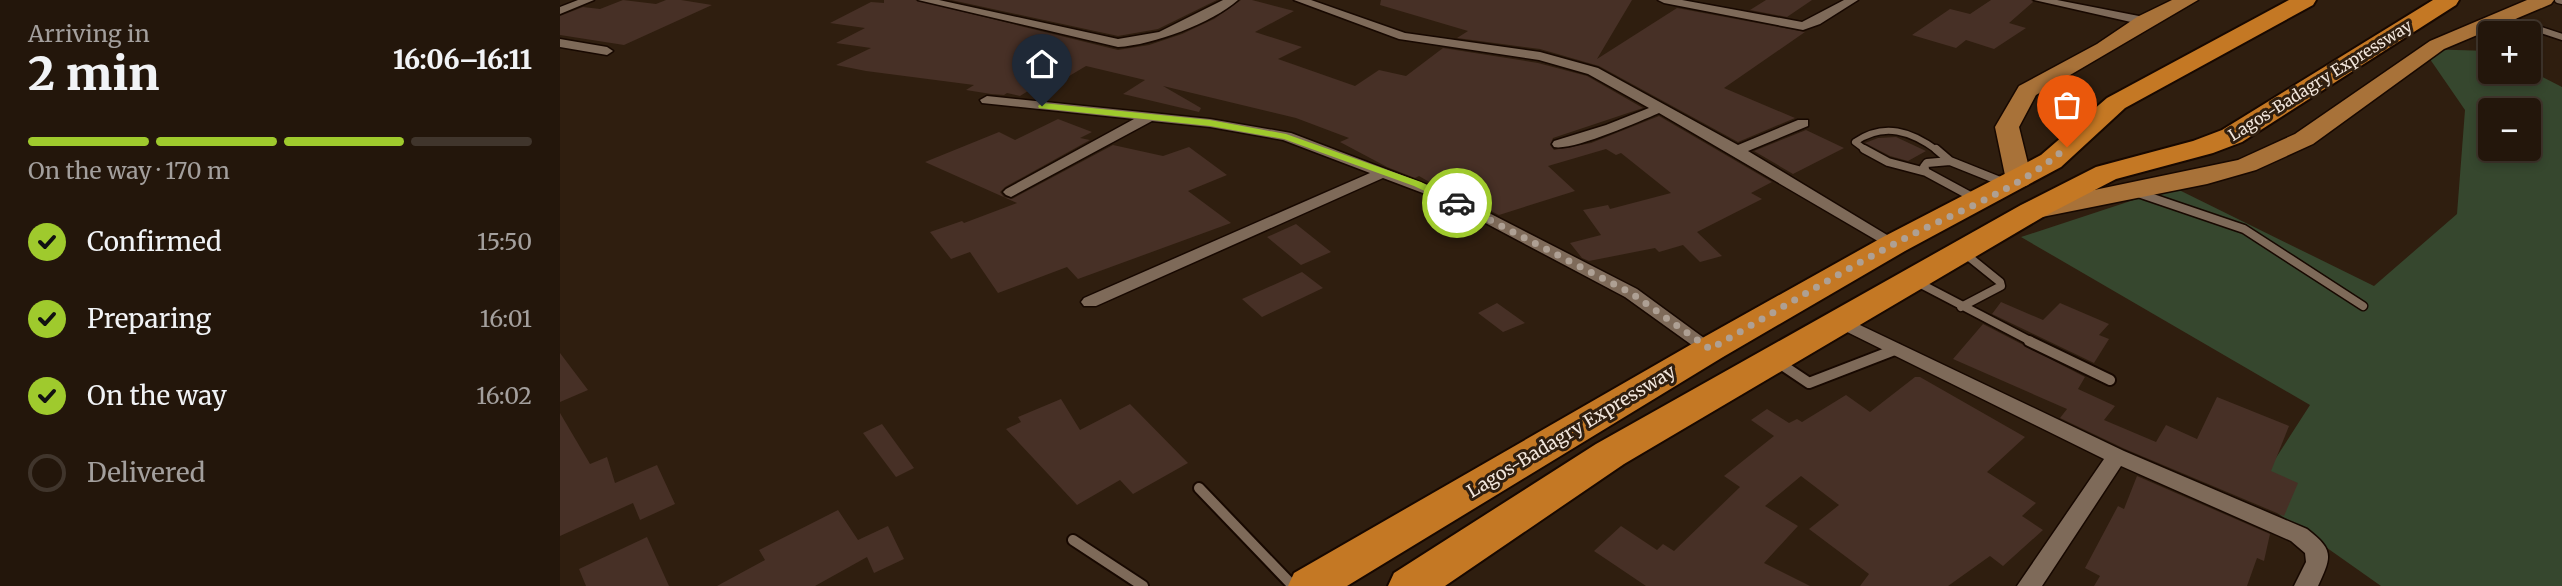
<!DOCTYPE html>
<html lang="en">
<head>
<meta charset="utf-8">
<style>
	body { margin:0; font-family:Merriweather,serif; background:#2b1f14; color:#f1f3f6; height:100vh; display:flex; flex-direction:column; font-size:26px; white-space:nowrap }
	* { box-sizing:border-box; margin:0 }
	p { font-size:23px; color:#a39f9d }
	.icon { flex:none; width:38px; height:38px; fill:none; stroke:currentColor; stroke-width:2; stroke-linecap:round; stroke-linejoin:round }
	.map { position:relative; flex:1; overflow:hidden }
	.drawer { display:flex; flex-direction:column; background:#23160b; width:560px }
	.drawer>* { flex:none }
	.fabs { position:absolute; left:1918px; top:21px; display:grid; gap:14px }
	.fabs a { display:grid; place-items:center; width:63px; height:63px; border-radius:7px; background:#23160b; box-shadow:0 4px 10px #0003,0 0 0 2px #40352c; font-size:35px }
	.pin { position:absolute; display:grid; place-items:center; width:60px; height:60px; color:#fff; margin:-72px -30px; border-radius:50% 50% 50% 0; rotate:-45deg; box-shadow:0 0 7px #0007 }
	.pin .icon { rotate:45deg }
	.courier { position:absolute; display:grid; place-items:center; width:70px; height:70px; margin:-35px; border:5px solid #9fca2d; border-radius:50%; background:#fff; color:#222; box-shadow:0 2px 9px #0007 }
	.head em { font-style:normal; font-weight:800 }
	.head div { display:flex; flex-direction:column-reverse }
	.head { display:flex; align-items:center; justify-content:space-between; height:119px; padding:0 28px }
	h1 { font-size:46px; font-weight:800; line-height:52px }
	.bar { display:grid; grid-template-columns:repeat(4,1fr); gap:10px 7px; align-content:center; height:84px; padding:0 28px }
	.bar i { height:9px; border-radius:5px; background:#40352c }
	.bar .on { background:#9fca2d }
	.bar p { grid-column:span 4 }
	ol { padding:0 28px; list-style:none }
	li { display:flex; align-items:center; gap:21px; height:77px }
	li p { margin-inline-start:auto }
	li .icon { padding:7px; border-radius:50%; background:#9fca2d; color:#111; stroke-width:4 }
	li:last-child { color:#a39f9d }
	li i { width:38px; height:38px; border:4px solid #40352c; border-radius:50% }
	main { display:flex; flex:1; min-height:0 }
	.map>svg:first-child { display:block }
	.green { fill:#36472e; fill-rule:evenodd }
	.building { fill:#473026 }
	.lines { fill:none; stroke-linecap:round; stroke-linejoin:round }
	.lane-far2-casing { stroke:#170800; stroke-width:9 }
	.lane-far1-casing { stroke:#170800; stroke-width:11 }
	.lane-casing { stroke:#170800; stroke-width:14 }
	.street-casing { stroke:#170800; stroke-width:3 }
	.primary-casing { stroke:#170800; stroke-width:3 }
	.highway-casing { stroke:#170800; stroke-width:4 }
	.lane-far2 { stroke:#7e6a59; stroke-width:6 }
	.lane-far1 { stroke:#7e6a59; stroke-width:8 }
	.lane { stroke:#7e6a59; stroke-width:10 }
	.street { fill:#7e6a59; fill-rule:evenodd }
	.primary { fill:#a87239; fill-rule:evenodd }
	.highway { fill:#c47824; fill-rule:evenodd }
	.route { fill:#9fca2d }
	.done { stroke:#aea094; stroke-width:7; stroke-dasharray:0 12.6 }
	.labels { text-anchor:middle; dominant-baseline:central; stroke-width:6; stroke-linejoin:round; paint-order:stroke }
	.far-street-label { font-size:16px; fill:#f2e6dc; stroke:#2f1e0f }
	.street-label { font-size:18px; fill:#f2e6dc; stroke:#2f1e0f }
</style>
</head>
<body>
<main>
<section class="drawer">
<div class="head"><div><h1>2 min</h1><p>Arriving in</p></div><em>16:06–16:11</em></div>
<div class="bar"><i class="on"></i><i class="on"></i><i class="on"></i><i></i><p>On the way · 170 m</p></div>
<ol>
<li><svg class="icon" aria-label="check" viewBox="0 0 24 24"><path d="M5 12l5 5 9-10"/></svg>Confirmed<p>15:50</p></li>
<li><svg class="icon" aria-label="check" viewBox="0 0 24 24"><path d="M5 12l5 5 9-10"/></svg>Preparing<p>16:01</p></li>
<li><svg class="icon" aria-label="check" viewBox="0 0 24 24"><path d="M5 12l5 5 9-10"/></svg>On the way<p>16:02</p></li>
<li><i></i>Delivered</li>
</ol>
</section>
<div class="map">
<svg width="2002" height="586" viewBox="0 0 2002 586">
	<rect width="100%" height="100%" fill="#2f1e0f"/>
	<!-- green -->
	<path class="green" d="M1863,49L1930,51V72H1969V70L2002,87V586H1821L1692,495L1750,405L1461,237L1613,187L1814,286L1897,214L1905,110ZM1930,110H1969V149H1930Z"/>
	<!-- building -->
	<path class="building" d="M63,0L96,4L106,0H121L152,5L64,45L0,35V16L23,7L40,9Z
		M324,0H355L558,50L589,45L622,34L654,19L681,0H692L734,11L695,32L742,47L718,59L795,86L819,70L846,76L883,48L978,63L1027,76L1083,108L993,138L990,145L994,150L1031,143L1099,116L1212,182L1191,193L1202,199L1137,232L1162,256L1140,262L1123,245L1099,252L1095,248L1029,261L1022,258L1010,243L1041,235L1023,210L1048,205L1050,209L1111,193L1061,153L1056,155L1046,149L988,166L1015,191L939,215L923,207L887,176L871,183L859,176L855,178L827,167L780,142L789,138L736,118L603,86L641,108L639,112L563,94L585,80L526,66L479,94L468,91L460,96L447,93L444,95L431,94L406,90L414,85L306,71L276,65L311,48L276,43L305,28L270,23L311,2L324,3Z
		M391,0H657L598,29L558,36Z
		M821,0H1072L1037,59L1117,8L1245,32L1164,88L1235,118L1178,142L1039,66L980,49L897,38L908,31L820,5Z
		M1206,0H1252L1227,17L1190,10Z
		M1431,0H1471L1473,2L1449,23L1466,28L1434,49L1406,40L1396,48L1352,35L1390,9L1410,14Z
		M498,119L532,132L520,138L530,140L445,187L440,192L444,197L452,199L553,145L603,156L629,147L667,175L628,191L671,223L518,279L507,267L438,293L410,252L391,259L370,232L402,221L404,223L457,203L365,162L439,132L455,140Z
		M1246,130L1284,148L1233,174L1194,151Z
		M1336,137L1366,151L1348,161L1330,156L1305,143L1318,138Z
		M736,224L771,252L741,265L707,237Z
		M742,272L763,288L702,317L682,299Z
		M1441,302L1483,320L1500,303L1549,324L1539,335L1549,339L1534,363L1432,314Z
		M937,303L965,323L943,332L918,313Z
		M1423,324L1525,377L1518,389L1555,406L1544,420L1596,442L1606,425L1637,439L1657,397L1729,426L1711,471L1738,483L1724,516L1565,449L1500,418L1507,409L1393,359Z
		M0,353L28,390L0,402Z
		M1355,377H1360L1465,437L1427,472L1476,503L1462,516L1483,530L1443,566L1430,556L1388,586H1300L1309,574L1249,529L1279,505L1241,476L1205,506L1238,526L1204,563L1250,586H1086L1034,551L1061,526L1097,550L1103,544L1114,551L1180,487L1164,476L1214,436L1191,420L1207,409L1229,423L1237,419L1242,422L1286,395L1310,412Z
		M501,399L520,430L570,404L628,463L573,494L560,480L517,505L446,429L461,422L458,417Z
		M0,413L30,464L47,457L55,483L97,465L115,504L80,520L73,503L0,536Z
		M322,424L354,468L336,477L303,433Z
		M1577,476L1710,534L1704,561L1697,558L1687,586H1534L1540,576L1525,568L1558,506L1564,509Z
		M278,510L298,540L328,526L344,559L314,573L307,557L255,586H157L205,560L199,550Z
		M87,537L109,586H26L19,569Z"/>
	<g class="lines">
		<!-- lane-far2 casing -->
		<g class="lane-far2-casing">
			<path id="lane-far2" d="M1998,0L2002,1
				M1945,18L2002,37
				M1307,151L1295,142C1324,122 1351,131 1378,151"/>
		</g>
		<!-- lane-far1 casing -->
		<g class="lane-far1-casing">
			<path id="lane-far1" d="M1304,149L1328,162L1366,172
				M1376,149L1390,161
				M1578,193L1684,229L1803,306
				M1414,198L1366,172L1364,167L1367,163L1390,161L1445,183
				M1357,282L1472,342
				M1401,307L1441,286L1440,282L1404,253"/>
		</g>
		<!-- lane casing -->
		<g class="lane-casing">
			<path id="lane" d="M1469,341L1550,380
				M1219,363L1249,383L1337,349
				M639,488L733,586
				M513,540L583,586"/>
		</g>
		<!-- street casing -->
		<g class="street-casing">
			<path id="street" d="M18,0H34L0,14V7Z
				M358,0H379L558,39L599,32L663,0H678C652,23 593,45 558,47Z
				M734,0H751L845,33L980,52L1038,68L1178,145L1238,120H1248V126L1188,151L1342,244L1334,249L1328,247L1099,113C1078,122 1013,151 994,147L992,144L994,141L1046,125L1089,108L1028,74L979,60L839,39Z
				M1098,0H1122L1242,22L1284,0H1298L1260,24L1243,30L1104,3Z
				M1474,0H1497L1584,17L1590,21L1584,25Z
				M0,39L47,47L53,51L47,55L0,47Z
				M427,96L650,119L731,133L894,195L1077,289L1159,349L1157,353H1143L1065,297L884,201L823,178L536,306H524L521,302L524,298L810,173L723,140L650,127L592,121L451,197L446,195L443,192L446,189L574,119L422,103L420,100Z
				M1281,316L1564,451L1747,529C1774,550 1772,556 1758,586H1734L1746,562L1745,553L1731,541L1561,466L1482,586H1457L1544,459L1275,326L1272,322Z"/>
		</g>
		<!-- primary casing -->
		<g class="primary-casing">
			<path id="primary" d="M1612,0H1638L1476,95L1459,127L1472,180L1468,185L1459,188L1450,185L1446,180L1435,127L1459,86L1537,44L1577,17Z
				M1967,0H1994L1991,4L1884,49L1753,144L1696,170L1647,184L1472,219L1463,217L1459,211L1463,205L1472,203L1678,160L1735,134L1870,41Z"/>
		</g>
		<!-- highway casing -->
		<g class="highway-casing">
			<path id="highway" d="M1729,0H1756L1753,5L1565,108L1501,167L1345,251L1163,357L787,586H728L734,573L1137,341L1323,237L1481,155L1547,98Z
				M1873,0H1899L1896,5L1682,142L1653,153L1556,179L1483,217L1064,464L885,586H828L834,573L1036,444L1461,205L1536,167L1633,141L1662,130Z"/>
		</g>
		<!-- lane-far2 -->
		<use href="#lane-far2" class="lane-far2"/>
		<!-- lane-far1 -->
		<use href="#lane-far1" class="lane-far1"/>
		<!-- lane -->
		<use href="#lane" class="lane"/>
		<!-- street -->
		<use href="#street" class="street"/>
		<!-- primary -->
		<use href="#primary" class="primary"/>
		<!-- highway -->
		<use href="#highway" class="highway"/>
	</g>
	<!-- route -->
	<path class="route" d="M482,103L650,120L726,134L861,182L902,203L894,205L854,186L724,139L650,126L479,108L478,106Z"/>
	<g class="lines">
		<!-- done -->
		<path class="done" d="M897,203L1071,293L1150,349C1212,314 1273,276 1336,243C1392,213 1459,190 1507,147"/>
	</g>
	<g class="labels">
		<!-- far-street labels -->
		<g class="far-street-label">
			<text transform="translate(1760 80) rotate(-32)">Lagos-Badagry Expressway</text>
		</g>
		<!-- street labels -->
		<g class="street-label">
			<text transform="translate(1011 431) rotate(-31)">Lagos-Badagry Expressway</text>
		</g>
	</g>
</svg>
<div class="fabs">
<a>+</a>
<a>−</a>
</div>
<div class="pin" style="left:1507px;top:147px;background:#ea580c"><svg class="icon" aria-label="bag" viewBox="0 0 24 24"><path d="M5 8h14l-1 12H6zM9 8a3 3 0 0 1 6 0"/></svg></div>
<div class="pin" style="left:482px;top:106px;background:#1f2937"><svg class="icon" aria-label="home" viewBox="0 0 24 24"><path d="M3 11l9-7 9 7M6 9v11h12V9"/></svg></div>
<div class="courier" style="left:897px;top:203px"><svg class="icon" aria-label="car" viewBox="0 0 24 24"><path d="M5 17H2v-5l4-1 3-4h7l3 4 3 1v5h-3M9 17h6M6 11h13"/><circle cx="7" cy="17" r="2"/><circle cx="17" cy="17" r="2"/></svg></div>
</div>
</main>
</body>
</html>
